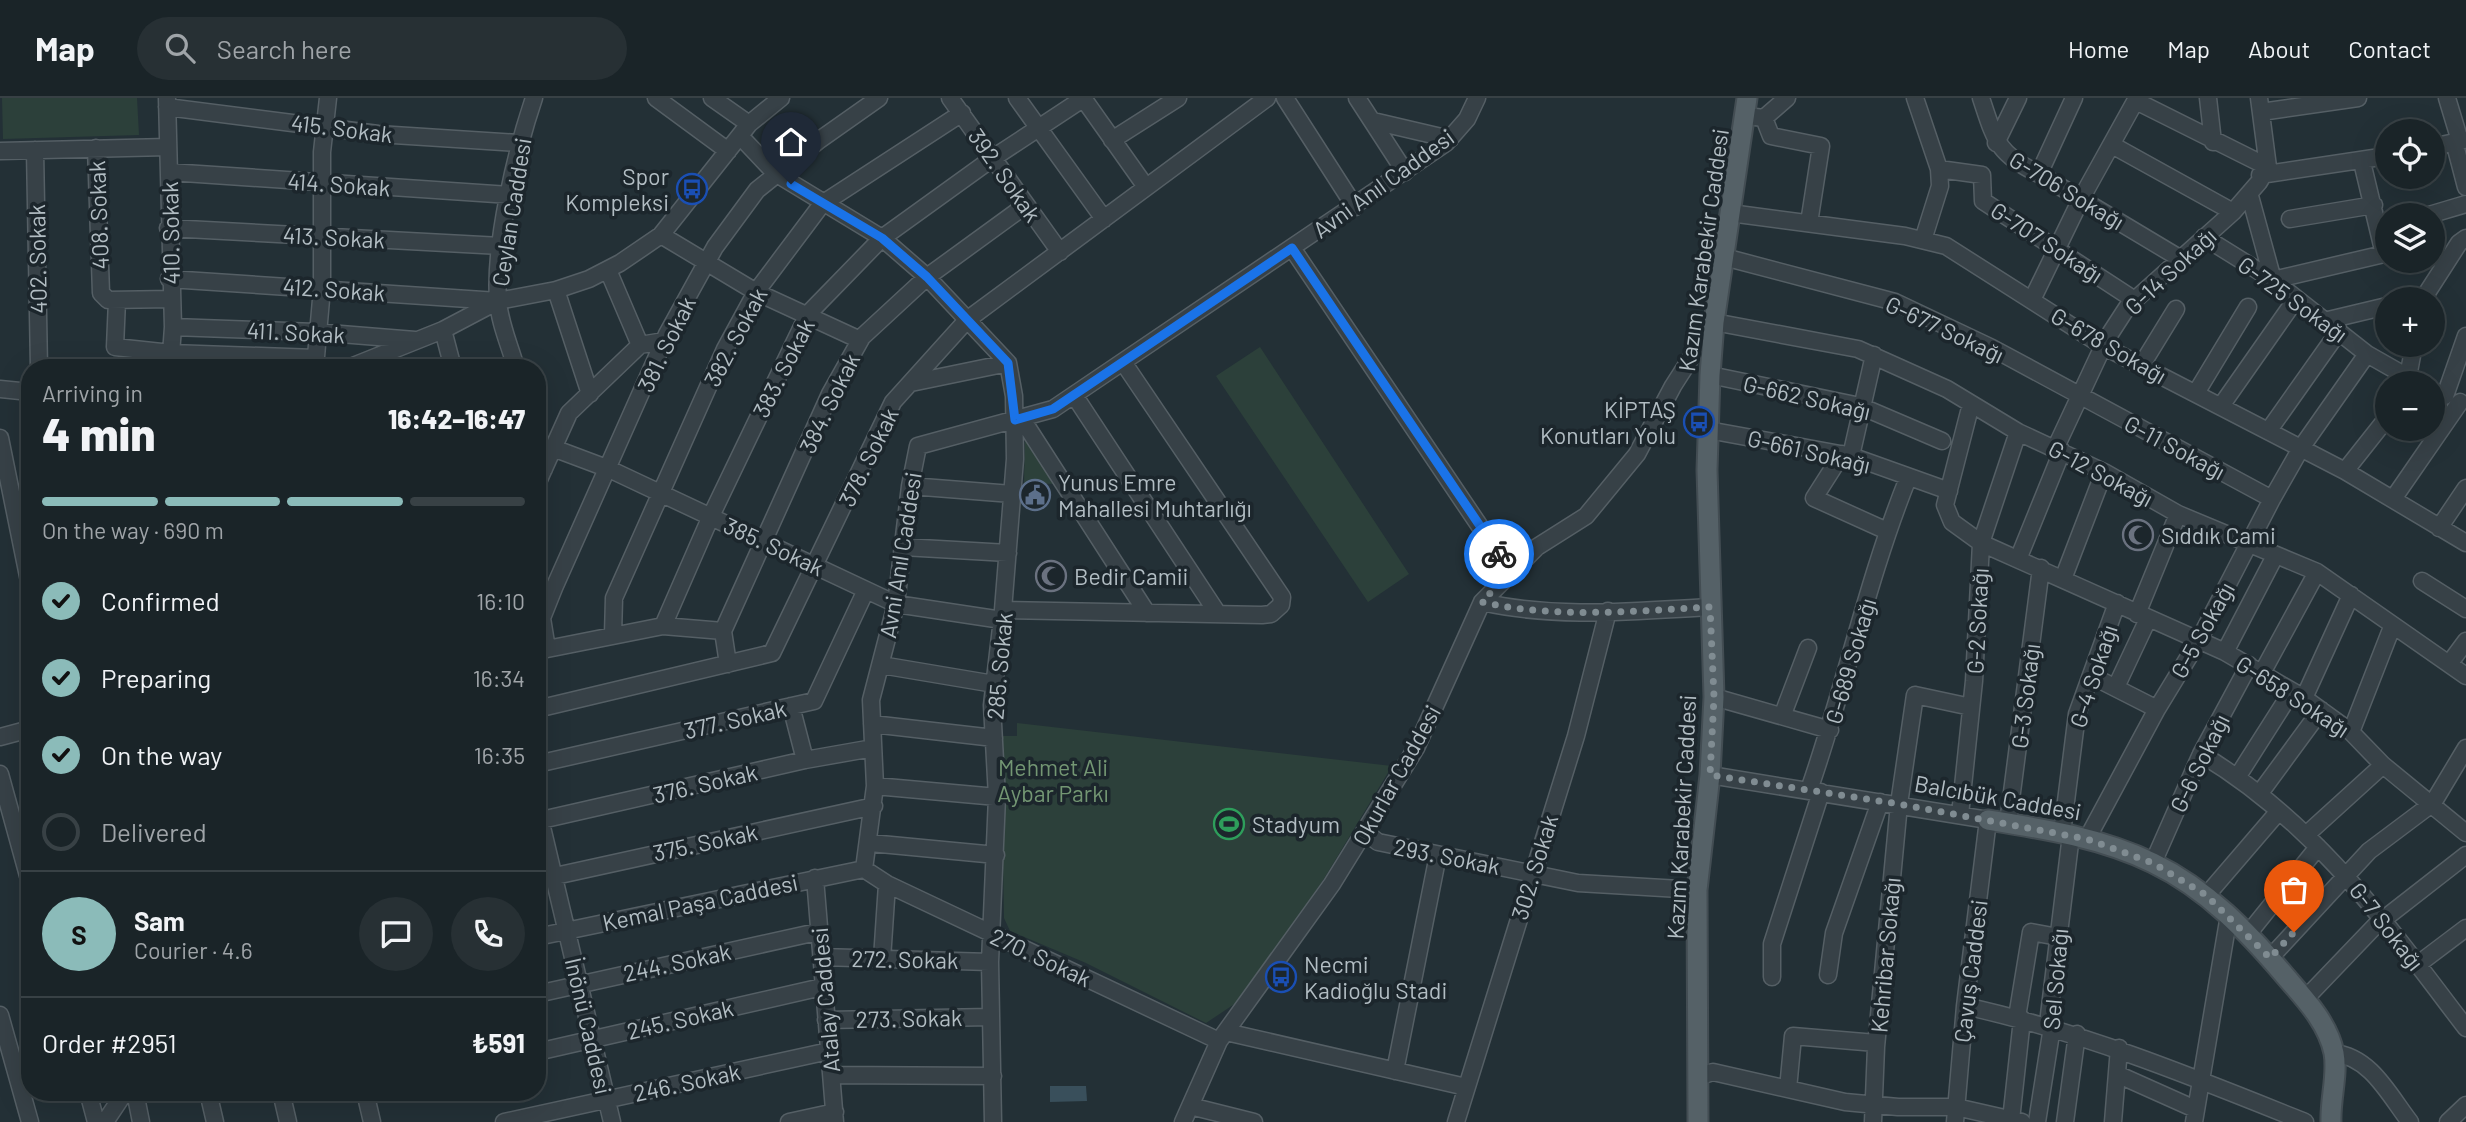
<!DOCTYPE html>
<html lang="en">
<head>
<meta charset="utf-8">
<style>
	body { margin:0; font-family:Barlow,sans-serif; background:#273034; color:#f1f3f6; height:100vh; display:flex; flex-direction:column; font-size:26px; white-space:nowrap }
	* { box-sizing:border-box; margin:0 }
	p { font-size:23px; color:#9fa4a8 }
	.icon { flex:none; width:38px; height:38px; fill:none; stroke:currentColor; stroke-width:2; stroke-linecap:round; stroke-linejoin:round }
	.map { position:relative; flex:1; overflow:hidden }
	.sheet { position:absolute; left:21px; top:261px; width:525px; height:742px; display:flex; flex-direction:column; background:#1a2428; border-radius:28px; box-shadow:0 7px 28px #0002,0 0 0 2px #384145 }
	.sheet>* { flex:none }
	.fabs { position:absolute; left:2375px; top:21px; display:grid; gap:14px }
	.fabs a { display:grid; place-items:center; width:70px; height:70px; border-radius:50%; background:#1a2428; box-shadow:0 7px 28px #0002,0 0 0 2px #384145; font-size:35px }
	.pin { position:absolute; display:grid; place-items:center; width:60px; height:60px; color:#fff; margin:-72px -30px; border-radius:50% 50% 50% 0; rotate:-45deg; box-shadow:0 0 7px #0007 }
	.pin .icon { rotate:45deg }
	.courier { position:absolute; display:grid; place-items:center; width:70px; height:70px; margin:-35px; border:5px solid #1a73e8; border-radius:50%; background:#fff; color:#222; box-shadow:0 2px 9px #0007 }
	.overview em { font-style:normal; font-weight:800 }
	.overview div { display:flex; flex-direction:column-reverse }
	.overview { display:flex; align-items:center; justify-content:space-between; height:119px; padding:0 21px }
	h1 { font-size:46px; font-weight:800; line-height:52px }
	.bar { display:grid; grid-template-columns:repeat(4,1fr); gap:10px 7px; align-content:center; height:84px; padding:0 21px }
	.bar i { height:9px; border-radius:5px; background:#384145 }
	.bar .selected { background:#8bbbb9 }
	.bar p { grid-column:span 4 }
	.line { display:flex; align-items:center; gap:18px; padding:0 21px; border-top:2px solid #384145 }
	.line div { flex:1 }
	.round { display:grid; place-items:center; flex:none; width:74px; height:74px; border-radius:37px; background:#273034 }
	ol { padding:0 21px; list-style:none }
	li { display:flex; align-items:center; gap:21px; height:77px }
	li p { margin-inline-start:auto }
	li .icon { padding:7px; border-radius:50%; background:#8bbbb9; color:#111; stroke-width:4 }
	li:last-child { color:#9fa4a8 }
	li i { width:38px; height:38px; border:4px solid #384145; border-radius:50% }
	header { display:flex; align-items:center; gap:42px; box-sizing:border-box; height:98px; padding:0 35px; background:#1a2428; border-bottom:2px solid #384145 }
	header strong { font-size:33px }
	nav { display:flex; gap:38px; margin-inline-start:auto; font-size:24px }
	.search { width:490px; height:63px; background:#273034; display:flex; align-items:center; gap:18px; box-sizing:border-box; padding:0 24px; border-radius:38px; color:#9fa4a8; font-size:26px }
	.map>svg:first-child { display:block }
	.green { fill:#2c403a }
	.water { fill:#394f5b }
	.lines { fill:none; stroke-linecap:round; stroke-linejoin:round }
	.minor-casing { stroke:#555f65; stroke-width:19 }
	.major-casing { stroke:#434d53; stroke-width:23 }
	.minor { stroke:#374147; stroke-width:16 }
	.major { stroke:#556167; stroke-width:19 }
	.done { stroke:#808c92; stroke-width:7; stroke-dasharray:0 12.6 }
	.route { stroke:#1a73e8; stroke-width:9 }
	.labels { text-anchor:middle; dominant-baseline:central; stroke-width:7; stroke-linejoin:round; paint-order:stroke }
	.street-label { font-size:23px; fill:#b2bdc3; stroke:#1c262c }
	.poi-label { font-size:23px; fill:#b2bdc3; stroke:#1c262c; text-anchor:start }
	.park-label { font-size:23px; fill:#739673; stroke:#1c262c }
</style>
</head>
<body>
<header>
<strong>Map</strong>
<div class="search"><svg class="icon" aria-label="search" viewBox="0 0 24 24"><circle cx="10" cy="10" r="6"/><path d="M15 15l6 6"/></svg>Search here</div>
<nav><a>Home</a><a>Map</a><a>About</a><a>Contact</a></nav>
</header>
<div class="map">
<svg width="2466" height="1024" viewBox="0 0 2466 1024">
	<rect width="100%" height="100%" fill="#233036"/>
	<!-- green -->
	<path class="green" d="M2,0H137L139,37L3,41Z
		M1260,249L1409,476L1368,504L1216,278Z
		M1025,339L1056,386L1024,385Z
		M1017,625L1392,668L1322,784L1239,903L1206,925L1086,865L1010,833L1004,820L1001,638H1017Z"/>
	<!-- water -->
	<path class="water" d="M1050,988H1086L1087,1003L1050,1004Z"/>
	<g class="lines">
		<!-- minor casing -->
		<g class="minor-casing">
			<path id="minor" d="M167,0L173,229L170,270
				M656,0L728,53
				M712,0L749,26
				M950,0L1060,154
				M1017,0L1104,121
				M1083,0L1146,89
				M1285,0L1355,109
				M1357,0L1405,74
				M1915,0L1939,71L1940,88L1923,142
				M1981,0C1995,42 1997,56 2039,76L2181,161
				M2208,0L2213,44
				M2447,0L2460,43L2455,47L2466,89
				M2136,3L2268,69
				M167,9L378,36L518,45
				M2261,14L2358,0
				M1755,19L1764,20L1787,0
				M1764,20L1771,38L1821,48L1809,125
				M1373,23L1450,41
				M740,38L775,75L882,140L927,179L1008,265L1014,298L1015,361L1003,512L992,607L997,699L990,864L993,1024
				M1112,42L1178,0
				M1996,45L2018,0
				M2112,47L2233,114
				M2432,49L2464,42
				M96,50L101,195L108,202L171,201
				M35,52L39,270
				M0,53L168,49
				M1939,71L1982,77L1983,103L2133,201
				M169,74L510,97
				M2039,76L2074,0
				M2260,77L2387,58
				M2250,98L2273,182
				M1730,115L1905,138L1946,148L2103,248L2345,373L2466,445
				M2429,117L2466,106
				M2290,121L2374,107
				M168,130L501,148
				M661,137L756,194L860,242
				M2204,139L2273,182L2367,256L2418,285
				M1292,150L1510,473
				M1724,159L1895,204L1992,250L2272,401
				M608,172L640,247
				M169,181L498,203
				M2273,182L2384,156L2362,64
				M556,192L590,296
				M2423,201L2459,145L2466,140
				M117,202L115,249L171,255L316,260
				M2032,202L2081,101L2137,0
				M2324,223L2387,208
				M173,229L316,234L415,242
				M443,232L453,270
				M2141,268L2176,211
				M315,270L322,190V54L328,0
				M348,270L443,232L498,203L556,192L589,181L620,165L661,137L749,26L781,0
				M516,270C510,248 499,224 498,202C494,146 516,53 534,0
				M1710,277L1860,308L1942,343
				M2408,279L2414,247
				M911,285L1008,265
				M0,291L30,294
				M2196,295L2248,209
				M1074,297L1218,516
				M2445,298L2466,238
				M1971,306L1945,407L1952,424L1981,445L2225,554L2304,600L2351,634L2383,667L2466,735
				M2221,308L2296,201
				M1022,321L1147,515
				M1708,332L1851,358L1949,393
				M2269,332L2339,233
				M0,340L30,488
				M537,347L544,371
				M2056,349L2106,242L2128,208L2233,114L2259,84L2268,69L2259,0
				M553,350L609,371L896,506L1002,522
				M1842,356L1814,400L1887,433
				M1851,358L1874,257
				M2345,373L2387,320
				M537,386L569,315L640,247L664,243
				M910,388L1012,396
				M2393,401L2460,304
				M2439,430L2466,390
				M903,449L1008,455
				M2019,459L2062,353
				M2063,481L2104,374
				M2422,483L2466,511
				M1482,504C1556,521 1635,513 1710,509
				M1003,512L1262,517L1271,516L1281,507L1282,499L1123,264
				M2137,516L2178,416
				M663,528L711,418L808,216L882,140L993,60L1084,0
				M613,537L614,500L725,251L756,194L822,106L962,15
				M547,551L542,520L554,490L667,236L715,149L757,92L818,43L879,0
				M537,553L663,528L723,533
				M2225,554L2275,458
				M728,566L723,533L830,296L862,239L927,179L1026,107
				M2449,566L2466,543
				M881,567L994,586
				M2262,575L2317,474
				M2092,578L2157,611
				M2116,589L2148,521
				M1714,599L1830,632
				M2304,600L2351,497
				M791,608L805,662
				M537,611L772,555L893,304L967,222L1267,0
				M1783,616L1808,550
				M872,626L994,640
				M2351,634L2392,529
				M0,639L30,631
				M2201,656C2316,725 2386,825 2466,930
				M537,666L814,603L866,492
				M0,676L30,785
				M1710,677L1988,722L1965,908L1955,1024
				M2238,678L2292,593
				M875,688L997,699
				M1809,692C1845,589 1867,482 1908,380
				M2260,695L2321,612
				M537,708L612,1024
				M1960,717L1974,583L1981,445L2018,334
				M537,723L805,662L873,650
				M2008,725L2041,470
				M1366,735L1378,744L1578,785L1697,792
				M2062,735L2077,616L2117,505
				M2307,736L2383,667
				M2087,741L2157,611L2199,542L2272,401L2301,350L2367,256
				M870,745L996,757
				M2153,765L2201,656L2249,567
				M864,771L875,688L871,602L896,506L910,388L918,348L1053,311L1446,45L1467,21L1477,0
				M864,771L887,786L1219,943
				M815,780L835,1024
				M537,782L874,708
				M2206,798L2279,713
				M2248,836L2318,749
				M537,839L864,771
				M821,859L990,864
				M2270,860L2369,753L2433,705L2466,650
				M882,861L887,786
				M2417,867L2466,830
				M1828,877L1834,835L1880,704
				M1772,879V846L1821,694
				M537,896L817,834
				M2305,901L2375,828L2466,757
				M1965,908C2083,934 2193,979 2305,1024
				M0,917L30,1024
				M2017,919L2031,834L2058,839
				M826,922L991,919
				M1226,934L1466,989
				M537,954L822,889
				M2334,955C2371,959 2389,997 2410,1024
				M1395,973L1438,757
				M832,977L993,978
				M2119,977L2195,1011
				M1697,979L1713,974L1845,1004L1898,1009H1956L2022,1024
				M1788,991L1793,938L1876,945
				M88,994L96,1024
				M135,994L141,1024
				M208,994L215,1024
				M281,994L288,1024
				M365,994L372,1024
				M1190,1008L1254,1024
				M2011,1022L2022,921
				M105,1024L125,994
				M504,1024L829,953
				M789,1024L835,1014
				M1183,1024L1219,943L1332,786L1416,650L1482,504L1537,449L1586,418L1637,356L1673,288L1714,224L1858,251L1947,291L2018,334L2104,374L2178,416L2317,474L2466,578
				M1456,1024L1576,638L1608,513
				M1873,1024L1876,949L1899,706L1915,597L1971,609
				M2037,1024L2052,929L2049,917L2071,737
				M2065,1024L2077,936
				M2113,1024L2119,950
				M2194,1024L2229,817
				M2448,1024L2466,1007"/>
		</g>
		<!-- major casing -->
		<g class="major-casing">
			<path id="major" d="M1988,722C2044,731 2102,740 2153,765C2207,791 2248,834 2286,879C2305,901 2328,925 2334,955C2338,977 2330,1001 2331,1024
				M1698,1024L1697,792L1710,677L1714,599L1707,372L1710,277L1714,224L1747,0"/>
		</g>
		<!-- minor -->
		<use href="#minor" class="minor"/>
		<!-- major -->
		<use href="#major" class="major"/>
	</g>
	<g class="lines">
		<!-- done -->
		<path class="done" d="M1499,456L1510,473L1482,504C1556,521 1635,513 1710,509L1714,599L1710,677L1899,706L2087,741L2153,765L2206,797L2270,860L2294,834"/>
		<!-- route -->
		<path class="route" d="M791,86L882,140L927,179L1008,265L1015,322L1053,311L1292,150L1499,456"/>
	</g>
	<!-- icons -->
	<defs>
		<g id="bus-ring" transform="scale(1.575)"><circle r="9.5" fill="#1c262c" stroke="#1a4fb4" stroke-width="1.5"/><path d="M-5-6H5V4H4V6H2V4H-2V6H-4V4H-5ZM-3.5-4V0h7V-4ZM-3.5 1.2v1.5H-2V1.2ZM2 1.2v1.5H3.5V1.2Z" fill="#1a4fb4"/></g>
		<g id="civic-ring" transform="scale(1.575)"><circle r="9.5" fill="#1c262c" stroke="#5c6f8a" stroke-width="1.5"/><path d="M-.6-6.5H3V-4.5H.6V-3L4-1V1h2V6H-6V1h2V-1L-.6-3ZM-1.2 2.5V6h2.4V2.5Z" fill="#5c6f8a"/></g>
		<g id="mosque-ring" transform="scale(1.575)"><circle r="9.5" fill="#1c262c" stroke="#6b7280" stroke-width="1.5"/><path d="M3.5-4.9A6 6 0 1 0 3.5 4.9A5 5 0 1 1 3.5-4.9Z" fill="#6b7280"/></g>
		<g id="stadium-ring" transform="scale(1.575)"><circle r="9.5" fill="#1c262c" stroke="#2e9e5b" stroke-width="1.5"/><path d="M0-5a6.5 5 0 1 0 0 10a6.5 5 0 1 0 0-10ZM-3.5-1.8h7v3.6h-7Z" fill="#2e9e5b"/></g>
	</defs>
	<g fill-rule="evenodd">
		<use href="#bus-ring" x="692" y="91"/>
		<use href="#bus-ring" x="1699" y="324"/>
		<use href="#civic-ring" x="1035" y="397"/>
		<use href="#mosque-ring" x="2138" y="437"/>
		<use href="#mosque-ring" x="1051" y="478"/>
		<use href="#stadium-ring" x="1229" y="726"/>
		<use href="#bus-ring" x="1281" y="879"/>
	</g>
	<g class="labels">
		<!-- street labels -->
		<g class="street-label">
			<text transform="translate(342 30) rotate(7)">415. Sokak</text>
			<text transform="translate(1005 77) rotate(55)">392. Sokak</text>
			<text transform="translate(1383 85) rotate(-36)">Avni Anıl Caddesi</text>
			<text transform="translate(339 86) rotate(4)">414. Sokak</text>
			<text transform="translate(2067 92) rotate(31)">G-706 Sokağı</text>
			<text transform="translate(511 114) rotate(-81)">Ceylan Caddesi</text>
			<text transform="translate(98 117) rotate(-92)">408. Sokak</text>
			<text transform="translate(170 135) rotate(-91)">410. Sokak</text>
			<text transform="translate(334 139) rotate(3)">413. Sokak</text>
			<text transform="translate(2047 144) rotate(33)">G-707 Sokağı</text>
			<text transform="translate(1703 152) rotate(-82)">Kazım Karabekir Caddesi</text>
			<text transform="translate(37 161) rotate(-91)">402. Sokak</text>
			<text transform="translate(2170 173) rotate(-43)">G-14 Sokağı</text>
			<text transform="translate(334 191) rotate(4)">412. Sokak</text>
			<text transform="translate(2293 201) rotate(36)">G-725 Sokağı</text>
			<text transform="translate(1945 231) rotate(25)">G-677 Sokağı</text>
			<text transform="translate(296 234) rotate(3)">411. Sokak</text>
			<text transform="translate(735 239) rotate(-62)">382. Sokak</text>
			<text transform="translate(666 246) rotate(-64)">381. Sokak</text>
			<text transform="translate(2109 247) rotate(30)">G-678 Sokağı</text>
			<text transform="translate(783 270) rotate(-63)">383. Sokak</text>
			<text transform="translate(1807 299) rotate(13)">G-662 Sokağı</text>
			<text transform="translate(829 305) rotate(-64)">384. Sokak</text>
			<text transform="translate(2175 349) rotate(28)">G-11 Sokağı</text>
			<text transform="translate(1809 353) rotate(13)">G-661 Sokağı</text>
			<text transform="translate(868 359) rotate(-64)">378. Sokak</text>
			<text transform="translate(2101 375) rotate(28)">G-12 Sokağı</text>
			<text transform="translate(774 448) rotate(25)">385. Sokak</text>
			<text transform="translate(900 457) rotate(-81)">Avni Anıl Caddesi</text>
			<text transform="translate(1977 523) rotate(-87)">G-2 Sokağı</text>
			<text transform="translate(2202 532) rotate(-61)">G-5 Sokağı</text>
			<text transform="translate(1850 563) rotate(-74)">G-689 Sokağı</text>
			<text transform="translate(999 568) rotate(-85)">285. Sokak</text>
			<text transform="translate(2093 578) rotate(-72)">G-4 Sokağı</text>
			<text transform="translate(2025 598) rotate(-83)">G-3 Sokağı</text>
			<text transform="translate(2293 598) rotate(33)">G-658 Sokağı</text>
			<text transform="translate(735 621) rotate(-13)">377. Sokak</text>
			<text transform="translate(2199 665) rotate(-64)">G-6 Sokağı</text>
			<text transform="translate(1396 677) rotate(-61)">Okurlar Caddesi</text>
			<text transform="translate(705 685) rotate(-13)">376. Sokak</text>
			<text transform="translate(1998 699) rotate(10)">Balcıbük Caddesi</text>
			<text transform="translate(1681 719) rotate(-87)">Kazım Karabekir Caddesi</text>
			<text transform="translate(705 744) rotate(-12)">375. Sokak</text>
			<text transform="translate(1447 758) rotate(11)">293. Sokak</text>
			<text transform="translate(1534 769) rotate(-73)">302. Sokak</text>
			<text transform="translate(700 804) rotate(-12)">Kemal Paşa Caddesi</text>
			<text transform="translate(2387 828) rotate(52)">G-7 Sokağı</text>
			<text transform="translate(1885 857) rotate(-85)">Kehribar Sokağı</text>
			<text transform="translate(1041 859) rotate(25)">270. Sokak</text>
			<text transform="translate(905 861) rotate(1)">272. Sokak</text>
			<text transform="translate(677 864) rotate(-12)">244. Sokak</text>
			<text transform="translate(1970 873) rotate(-83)">Çavuş Caddesi</text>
			<text transform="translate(2055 881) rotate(-85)">Sel Sokağı</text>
			<text transform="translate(825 902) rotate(-95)">Atalay Caddesi</text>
			<text transform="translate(909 920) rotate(-1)">273. Sokak</text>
			<text transform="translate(680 921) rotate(-13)">245. Sokak</text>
			<text transform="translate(589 928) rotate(77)">İnönü Caddesi</text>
			<text transform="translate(687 984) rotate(-12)">246. Sokak</text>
		</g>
		<!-- poi labels -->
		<g class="poi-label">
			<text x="669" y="78" text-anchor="end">Spor<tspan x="669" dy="26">Kompleksi</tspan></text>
			<text x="1676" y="311" text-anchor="end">KİPTAŞ<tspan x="1676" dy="26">Konutları Yolu</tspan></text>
			<text x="1058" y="384">Yunus Emre<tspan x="1058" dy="26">Mahallesi Muhtarlığı</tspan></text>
			<text x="2161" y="437">Sıddık Cami</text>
			<text x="1074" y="478">Bedir Camii</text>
			<text x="1252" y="726">Stadyum</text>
			<text x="1304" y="866">Necmi<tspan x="1304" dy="26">Kadioğlu Stadi</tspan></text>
		</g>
		<!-- park labels -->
		<g class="park-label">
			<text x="1053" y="669">Mehmet Ali<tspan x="1053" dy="26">Aybar Parkı</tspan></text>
		</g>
	</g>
</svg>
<div class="fabs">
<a><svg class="icon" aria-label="locate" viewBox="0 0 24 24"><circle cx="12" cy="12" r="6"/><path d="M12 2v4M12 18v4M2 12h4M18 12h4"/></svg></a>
<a><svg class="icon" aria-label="layers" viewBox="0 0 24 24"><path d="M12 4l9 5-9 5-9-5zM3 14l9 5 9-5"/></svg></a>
<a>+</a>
<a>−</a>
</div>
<div class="pin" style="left:2294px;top:834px;background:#ea580c"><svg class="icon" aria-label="bag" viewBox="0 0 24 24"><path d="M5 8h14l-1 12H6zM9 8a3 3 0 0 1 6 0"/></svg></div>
<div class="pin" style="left:791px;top:86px;background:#1f2937"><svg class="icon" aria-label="home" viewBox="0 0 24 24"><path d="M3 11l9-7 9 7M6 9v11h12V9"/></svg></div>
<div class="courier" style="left:1499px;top:456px"><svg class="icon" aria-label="bike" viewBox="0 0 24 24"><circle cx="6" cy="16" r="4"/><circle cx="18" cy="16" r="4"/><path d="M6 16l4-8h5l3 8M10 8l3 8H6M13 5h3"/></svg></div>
<section class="sheet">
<div class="overview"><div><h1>4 min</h1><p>Arriving in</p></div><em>16:42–16:47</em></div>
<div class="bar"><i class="selected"></i><i class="selected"></i><i class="selected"></i><i></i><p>On the way · 690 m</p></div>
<ol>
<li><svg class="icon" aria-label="check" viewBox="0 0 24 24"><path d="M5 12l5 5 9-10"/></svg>Confirmed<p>16:10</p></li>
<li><svg class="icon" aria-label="check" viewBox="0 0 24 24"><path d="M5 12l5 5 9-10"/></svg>Preparing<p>16:34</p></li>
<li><svg class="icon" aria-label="check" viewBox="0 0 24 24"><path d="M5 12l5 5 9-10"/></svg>On the way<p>16:35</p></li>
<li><i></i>Delivered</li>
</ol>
<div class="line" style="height:126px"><b class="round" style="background:#8bbbb9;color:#111">S</b><div><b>Sam</b><p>Courier · 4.6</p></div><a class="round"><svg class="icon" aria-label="chat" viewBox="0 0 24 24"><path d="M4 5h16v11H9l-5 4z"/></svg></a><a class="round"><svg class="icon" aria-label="phone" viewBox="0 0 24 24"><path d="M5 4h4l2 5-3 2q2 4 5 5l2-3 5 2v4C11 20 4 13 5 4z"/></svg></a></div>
<div class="line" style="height:91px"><div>Order #2951</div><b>₺591</b></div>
</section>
</div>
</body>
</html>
